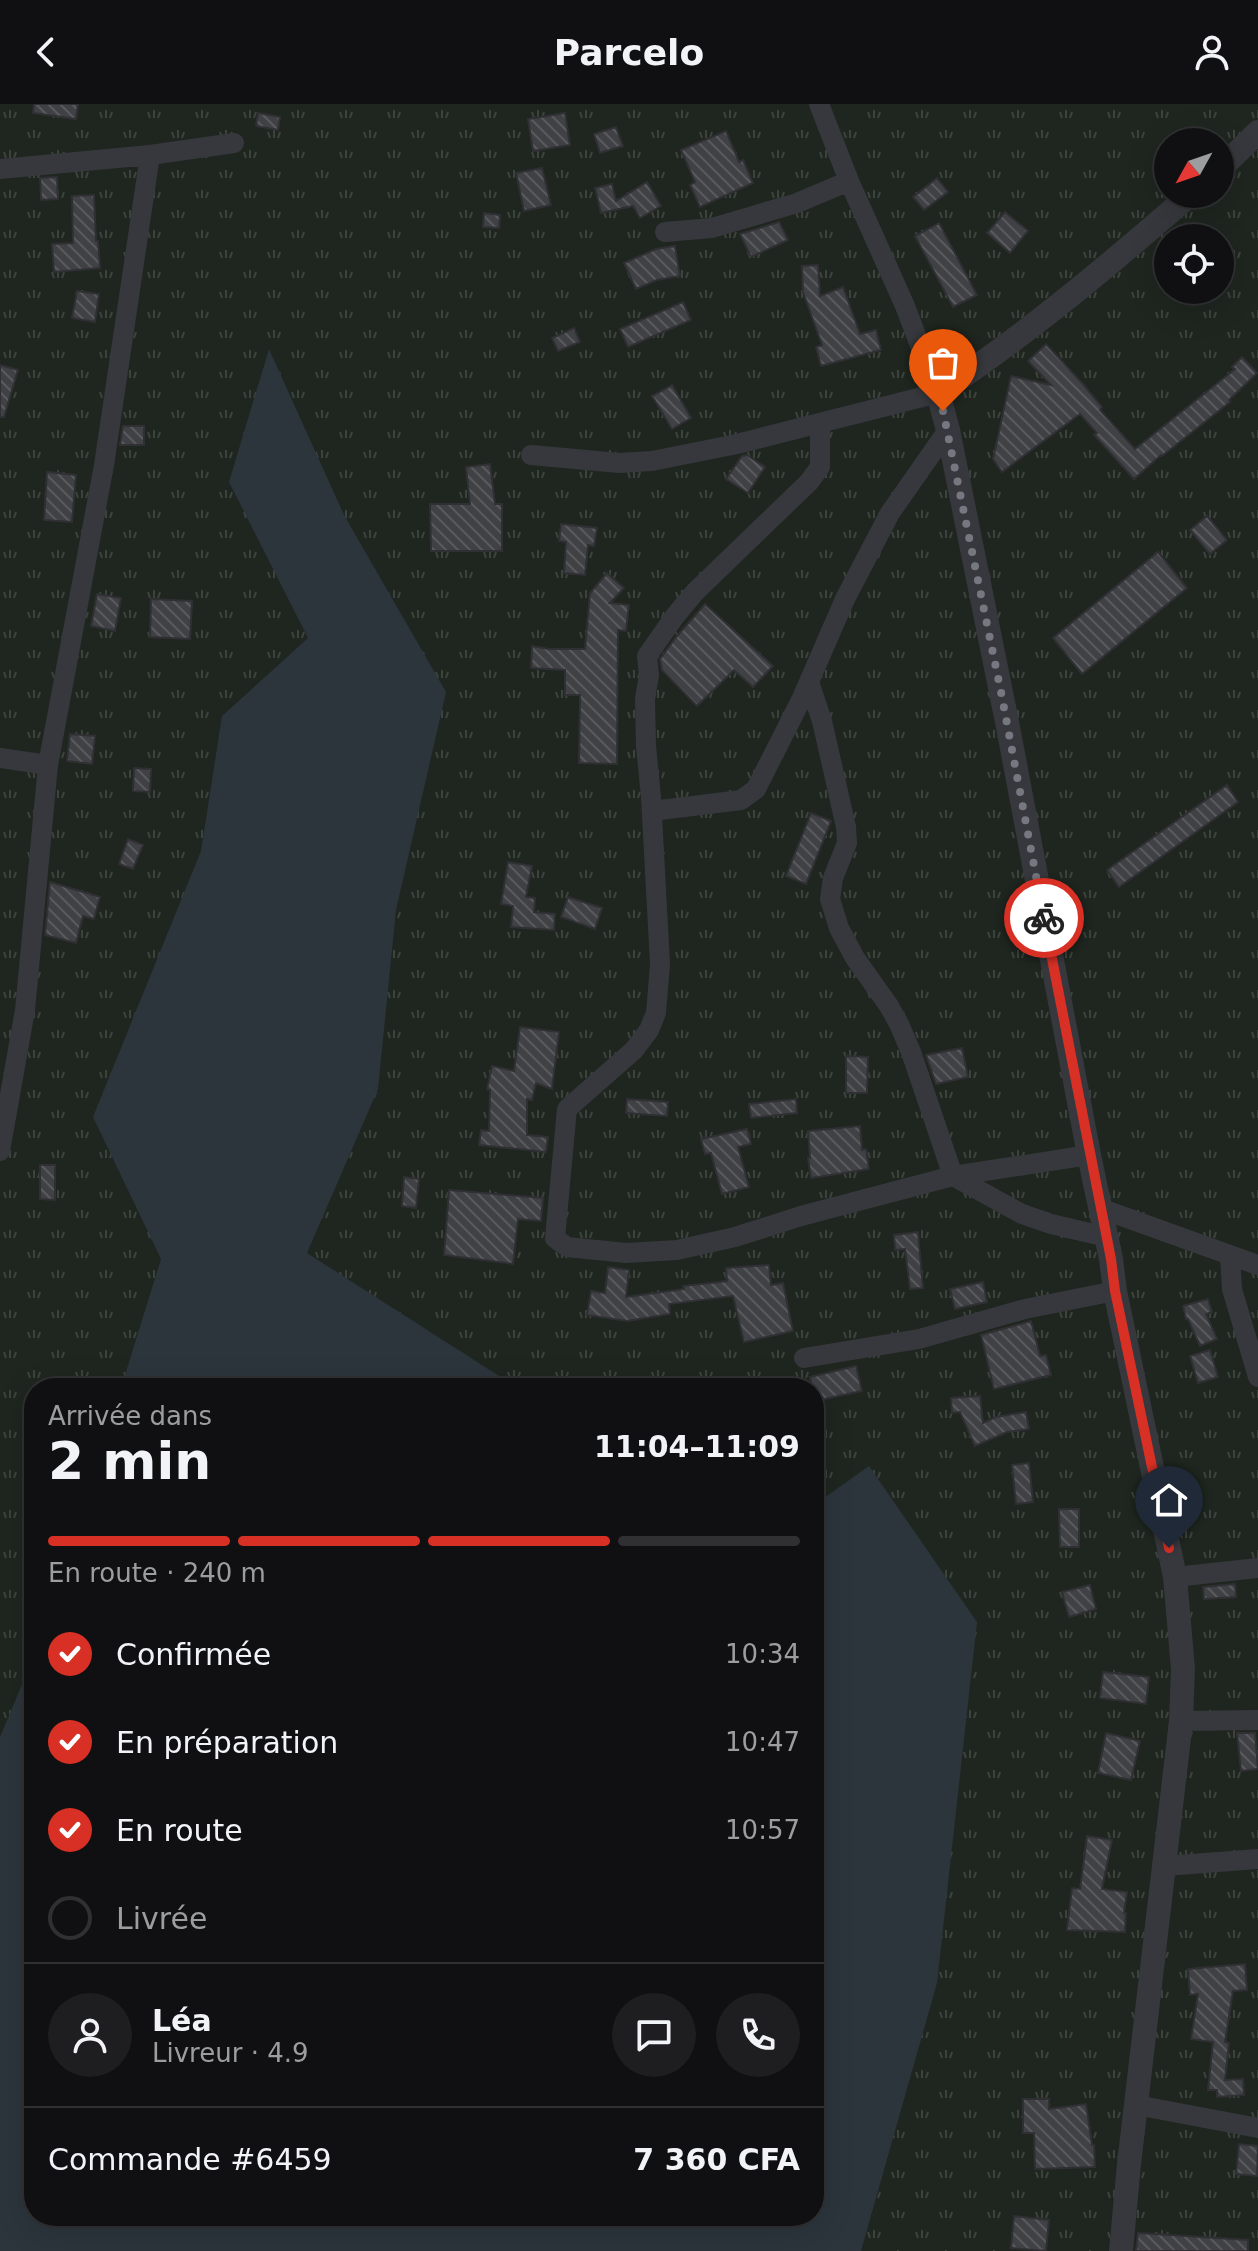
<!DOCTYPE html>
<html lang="fr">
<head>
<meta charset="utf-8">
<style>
	body { margin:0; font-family:"DejaVu Sans",sans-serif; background:#1e1e20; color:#f1f3f6; height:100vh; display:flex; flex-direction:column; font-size:30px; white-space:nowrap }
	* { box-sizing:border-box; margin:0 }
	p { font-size:26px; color:#9c9d9f }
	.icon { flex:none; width:44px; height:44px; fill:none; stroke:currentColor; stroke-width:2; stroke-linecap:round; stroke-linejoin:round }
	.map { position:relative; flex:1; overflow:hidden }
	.sheet { position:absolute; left:24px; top:1274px; width:800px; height:848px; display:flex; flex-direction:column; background:#101012; border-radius:32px; box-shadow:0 8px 32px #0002,0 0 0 2px #303032 }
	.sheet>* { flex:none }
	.needle { width:52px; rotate:230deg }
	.fabs { position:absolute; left:1154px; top:24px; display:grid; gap:16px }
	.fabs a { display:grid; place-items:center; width:80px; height:80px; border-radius:50%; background:#101012; box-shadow:0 8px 32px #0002,0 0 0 2px #303032; font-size:40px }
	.pin { position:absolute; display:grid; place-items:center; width:68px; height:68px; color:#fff; margin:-82px -34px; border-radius:50% 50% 50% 0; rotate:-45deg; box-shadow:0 0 8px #0007 }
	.pin .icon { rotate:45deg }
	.courier { position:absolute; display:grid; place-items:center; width:80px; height:80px; margin:-40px; border:6px solid #d93025; border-radius:50%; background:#fff; color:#222; box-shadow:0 2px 10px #0007 }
	.head em { font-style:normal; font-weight:700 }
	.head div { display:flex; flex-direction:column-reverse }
	.head { display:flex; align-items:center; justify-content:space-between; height:136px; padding:0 24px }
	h1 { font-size:52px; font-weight:700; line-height:60px }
	.bar { display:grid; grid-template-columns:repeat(4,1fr); gap:12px 8px; align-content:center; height:96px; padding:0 24px }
	.bar i { height:10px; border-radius:6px; background:#303032 }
	.bar .selected { background:#d93025 }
	.bar p { grid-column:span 4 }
	.line { display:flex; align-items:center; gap:20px; padding:0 24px; border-top:2px solid #303032 }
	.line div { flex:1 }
	.round { display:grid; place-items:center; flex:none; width:84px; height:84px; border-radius:42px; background:#1e1e20 }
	ol { padding:0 24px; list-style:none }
	li { display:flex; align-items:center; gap:24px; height:88px }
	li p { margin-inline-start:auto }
	li .icon { padding:8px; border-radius:50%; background:#d93025; color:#fff; stroke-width:4 }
	li:last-child { color:#9c9d9f }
	li i { width:44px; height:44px; border:4px solid #303032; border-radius:50% }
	header { display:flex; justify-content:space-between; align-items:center; height:104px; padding:0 24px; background:#101012; font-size:36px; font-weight:700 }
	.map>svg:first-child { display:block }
	.grass { fill:url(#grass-tufts); fill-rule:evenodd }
	.water { fill:#2c353c }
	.building { fill:url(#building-back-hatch); stroke:#303034; stroke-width:2 }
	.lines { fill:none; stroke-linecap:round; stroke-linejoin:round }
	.minor { stroke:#37383d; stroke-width:20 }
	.tertiary { stroke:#37383d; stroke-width:24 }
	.done { stroke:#757880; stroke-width:8; stroke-dasharray:0 14.4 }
	.route { stroke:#d93025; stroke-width:10 }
</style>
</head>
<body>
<header><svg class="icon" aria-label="back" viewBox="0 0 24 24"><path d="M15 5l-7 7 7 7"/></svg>Parcelo<svg class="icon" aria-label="person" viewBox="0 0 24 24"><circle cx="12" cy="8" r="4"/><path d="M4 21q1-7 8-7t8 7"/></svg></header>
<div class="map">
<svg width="1258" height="2147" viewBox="0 0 1258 2147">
	<defs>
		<pattern id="grass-tufts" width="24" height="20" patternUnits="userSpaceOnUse" patternTransform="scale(2)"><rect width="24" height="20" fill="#1e261f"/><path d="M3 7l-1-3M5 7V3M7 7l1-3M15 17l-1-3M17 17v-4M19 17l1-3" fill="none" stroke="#3c433d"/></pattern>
		<pattern id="building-back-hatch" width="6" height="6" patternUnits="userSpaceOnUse" patternTransform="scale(2)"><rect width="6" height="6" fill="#404145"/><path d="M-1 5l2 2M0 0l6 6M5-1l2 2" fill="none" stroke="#595a5e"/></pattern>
	</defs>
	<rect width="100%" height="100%" fill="#161618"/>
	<!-- grass -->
	<path class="grass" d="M0,0H1258V2147H0ZM1168,38H1220V90H1168ZM1168,134H1220V186H1168ZM34,1284H814V2112H34Z"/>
	<!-- water -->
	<path class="water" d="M269,245L344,411L446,588L396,806L378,985L307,1149L518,1284H121L161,1155L93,1013L201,747L222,612L308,534L229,378Z
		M869,1362L977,1518L937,1879L861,2147H0V1633L34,1552V2112H814V1401Z"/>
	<!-- building -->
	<path class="building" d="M34,0H78L76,15L33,9Z
		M258,9L280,13L278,26L256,22Z
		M565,9L570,41L533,47L528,15Z
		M616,23L623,42L600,49L594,30Z
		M726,27L739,58L743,56L753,79L700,103L690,81L695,78L681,46Z
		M542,64L551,101L524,107L516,69Z
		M57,73L58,95L41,96L40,74Z
		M937,74L948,88L924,106L913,93Z
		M647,78L661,102L640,114L633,102L601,109L595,84L612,80L616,97Z
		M94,91L96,137H98L100,164L54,168L52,140L73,139L72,92Z
		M1005,108L1028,127L1010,149L987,129Z
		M484,109L500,111L499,124L483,123Z
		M779,118L788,136L751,153L740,130Z
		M939,119L977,191L953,203L915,132Z
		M675,142L680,172L657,176L636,185L624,159L656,145Z
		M818,161L820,192L843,183L860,230L876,226L881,246L821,262L816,243L822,241L803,188L802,162Z
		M77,187L99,190L95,218L72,214Z
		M683,198L691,216L628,243L620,225Z
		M574,224L580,238L558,247L552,234Z
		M1046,240L1082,279L1102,303L1100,306L1135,345L1235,265L1232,263L1242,253L1257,269L1229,296L1230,298L1162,352L1161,351L1134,375L1094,331L1097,329L1080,310L1002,368L993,355L1011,272L1051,281L1028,257Z
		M0,261L18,266L4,313H0Z
		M672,281L691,314L672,325L652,292Z
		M123,322H144V341H120Z
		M747,351L765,363L748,389L726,375L742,352Z
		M490,360L495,400H502V447H431L430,400H470L466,363Z
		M47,368L76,371L72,418L44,416Z
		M1207,412L1227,436L1210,450L1190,426Z
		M561,420L597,424L594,442L588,441L585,471L564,469L566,438L559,437Z
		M1158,448L1187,484L1082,570L1053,534Z
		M607,469L624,484L610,499L629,501L626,527L618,526L617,660L579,659L580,591H565V566L531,564L532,542L549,545H585L590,489Z
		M97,490L121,494L115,527L91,522Z
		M151,495L192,497L190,535L150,533Z
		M705,500L773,562L753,583L734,566L697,602L662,566L660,555L677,532Z
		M70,630L95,632L92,660L67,657Z
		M134,664L151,665L150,688L133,687Z
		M1227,681L1238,698L1119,783L1107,766Z
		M811,709L831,717L806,780L786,772Z
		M128,735L143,741L133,765L119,760Z
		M508,758L532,762L526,793L535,794L534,808L555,810L554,826L511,823L513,802L501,800Z
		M50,778L100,793L94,815L83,812L76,839L45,831Z
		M568,793L602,804L595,825L561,813Z
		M520,923L559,928L552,985L536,979L532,996L527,995V1031L548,1033L546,1048L479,1041L481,1026L489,1027L490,986L487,985L492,962L514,967Z
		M962,944L968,973L936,980L926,951Z
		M846,952L868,953L867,989H846Z
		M627,995L668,998L667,1012L626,1009Z
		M796,995L797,1009L751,1014L749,1000Z
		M860,1022L862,1046L866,1045L869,1065L811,1074L808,1054H810L808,1027Z
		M747,1025L751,1040L738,1043L749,1083L722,1090L711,1049L705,1050L701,1035Z
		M40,1061H55V1096L40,1095Z
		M404,1073L419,1075L416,1104L402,1102Z
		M449,1086L543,1094L541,1117L518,1115L513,1160L444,1151Z
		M918,1128L923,1184L910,1185L905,1145L895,1146L894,1131Z
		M769,1161L771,1181L783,1179L793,1227L744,1238L733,1192L669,1200L670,1210L627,1217L587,1211L591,1187L605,1189L608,1163L629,1166L626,1193L684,1185L683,1182L727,1177L726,1164Z
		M983,1178L987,1198L955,1205L950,1185Z
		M1208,1195L1212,1208L1206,1210L1217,1235L1200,1242L1188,1215H1186L1183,1202Z
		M1031,1217L1040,1252L1046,1251L1051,1271L994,1285L981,1231Z
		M1210,1246L1218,1273L1198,1279L1190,1252Z
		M856,1262L862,1287L815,1297L814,1284H812L810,1273Z
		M980,1292L983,1319L996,1313L1026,1308L1029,1325L1007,1328L975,1342L960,1308L952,1309L951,1294Z
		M1029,1359L1033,1398L1016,1400L1012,1361Z
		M1059,1405H1079V1443H1060Z
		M1235,1480L1236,1493L1204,1495L1203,1483Z
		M1090,1481L1096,1505L1069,1513L1062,1488Z
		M1103,1568L1149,1573L1146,1600L1100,1594Z
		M1106,1629L1140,1637L1131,1676L1098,1669Z
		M1237,1629H1255L1258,1665L1241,1667Z
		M1087,1732L1112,1736L1102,1785L1127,1788L1124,1809H1126L1125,1828L1067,1826L1072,1784L1080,1785Z
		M1245,1860L1247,1886L1233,1887L1225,1938L1229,1939L1225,1976L1243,1975L1244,1991L1217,1993V1986H1208L1213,1938L1191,1935L1198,1890L1190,1891L1188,1865Z
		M1023,1995H1049V2005L1086,2000L1092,2041H1094L1095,2063L1035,2065L1034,2029H1023Z
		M1239,2040L1258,2042L1257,2072L1236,2070Z
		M1014,2112L1049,2116L1046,2147L1011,2144Z
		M1138,2129L1248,2136V2147H1136Z"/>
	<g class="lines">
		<!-- minor -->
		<path class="minor" d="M0,65L150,51L234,39
			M665,128L712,124L797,99L849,77
			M820,319V363L809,378L695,488L675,512L647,552L649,571L645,595L646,642L651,693L660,860L656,909L649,926L634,946L567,1005L555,1134L567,1143L626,1149L677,1146L735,1133L801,1112L953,1072L1089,1051
			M531,351L619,359L652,357L737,340L938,289L905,202L849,77L819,0
			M809,578L822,617L846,723L847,739L833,774L830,795L839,824L855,854L889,902L899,920L911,948L953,1072L1022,1110L1051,1120L1107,1133
			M0,654L48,661
			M652,707L741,696L756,685L802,594L845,495L890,409L948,326
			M0,1047L25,906L48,661L104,361L150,51
			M1102,1105L1258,1161
			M1230,1151L1232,1185L1258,1273
			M804,1254L919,1235L1025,1205L1115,1187
			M1175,1473L1258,1464
			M1181,1617L1258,1616
			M1165,1762L1258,1755
			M1136,2001L1258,2024"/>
		<!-- tertiary -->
		<path class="tertiary" d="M1220,65L1258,28
			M1121,2147L1129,2060L1181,1617L1183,1565L1175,1473L1115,1187L1111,1155L1089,1051L1007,618L948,326L938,289C1028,230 1110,160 1191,90"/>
	</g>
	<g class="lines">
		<!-- done -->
		<path class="done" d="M943,307L1001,588L1044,814"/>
		<!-- route -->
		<path class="route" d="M1044,814L1111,1155L1115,1187L1169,1444"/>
	</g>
</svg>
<div class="fabs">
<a><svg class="needle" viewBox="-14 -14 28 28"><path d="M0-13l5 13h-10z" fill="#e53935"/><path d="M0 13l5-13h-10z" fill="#9c9d9f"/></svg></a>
<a><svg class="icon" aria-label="locate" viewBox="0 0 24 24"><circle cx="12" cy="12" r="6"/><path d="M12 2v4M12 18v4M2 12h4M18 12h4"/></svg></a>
</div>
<div class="pin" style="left:943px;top:307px;background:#ea580c"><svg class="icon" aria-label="bag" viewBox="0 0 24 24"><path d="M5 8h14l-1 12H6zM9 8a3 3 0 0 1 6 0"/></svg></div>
<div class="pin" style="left:1169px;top:1444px;background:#1f2937"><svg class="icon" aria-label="home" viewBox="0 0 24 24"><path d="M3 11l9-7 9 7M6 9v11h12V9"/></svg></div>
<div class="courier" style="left:1044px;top:814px"><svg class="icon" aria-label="bike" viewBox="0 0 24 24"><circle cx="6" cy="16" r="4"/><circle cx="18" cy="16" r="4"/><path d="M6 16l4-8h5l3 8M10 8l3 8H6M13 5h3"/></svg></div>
<section class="sheet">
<div class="head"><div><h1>2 min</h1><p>Arrivée dans</p></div><em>11:04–11:09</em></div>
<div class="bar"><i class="selected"></i><i class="selected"></i><i class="selected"></i><i></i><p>En route · 240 m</p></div>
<ol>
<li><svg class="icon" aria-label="check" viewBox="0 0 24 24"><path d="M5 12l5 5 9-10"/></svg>Confirmée<p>10:34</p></li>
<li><svg class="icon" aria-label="check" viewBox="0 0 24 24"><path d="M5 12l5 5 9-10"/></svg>En préparation<p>10:47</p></li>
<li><svg class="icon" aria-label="check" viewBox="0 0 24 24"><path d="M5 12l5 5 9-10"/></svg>En route<p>10:57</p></li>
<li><i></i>Livrée</li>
</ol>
<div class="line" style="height:144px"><a class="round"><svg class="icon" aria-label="person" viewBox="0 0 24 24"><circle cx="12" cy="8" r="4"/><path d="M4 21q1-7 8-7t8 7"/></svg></a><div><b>Léa</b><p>Livreur · 4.9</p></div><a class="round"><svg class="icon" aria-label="chat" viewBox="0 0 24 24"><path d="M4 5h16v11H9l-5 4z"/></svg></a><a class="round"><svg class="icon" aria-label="phone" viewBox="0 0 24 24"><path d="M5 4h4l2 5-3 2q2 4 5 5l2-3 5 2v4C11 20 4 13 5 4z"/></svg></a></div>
<div class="line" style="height:104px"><div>Commande #6459</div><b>7 360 CFA</b></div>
</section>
</div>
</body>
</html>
